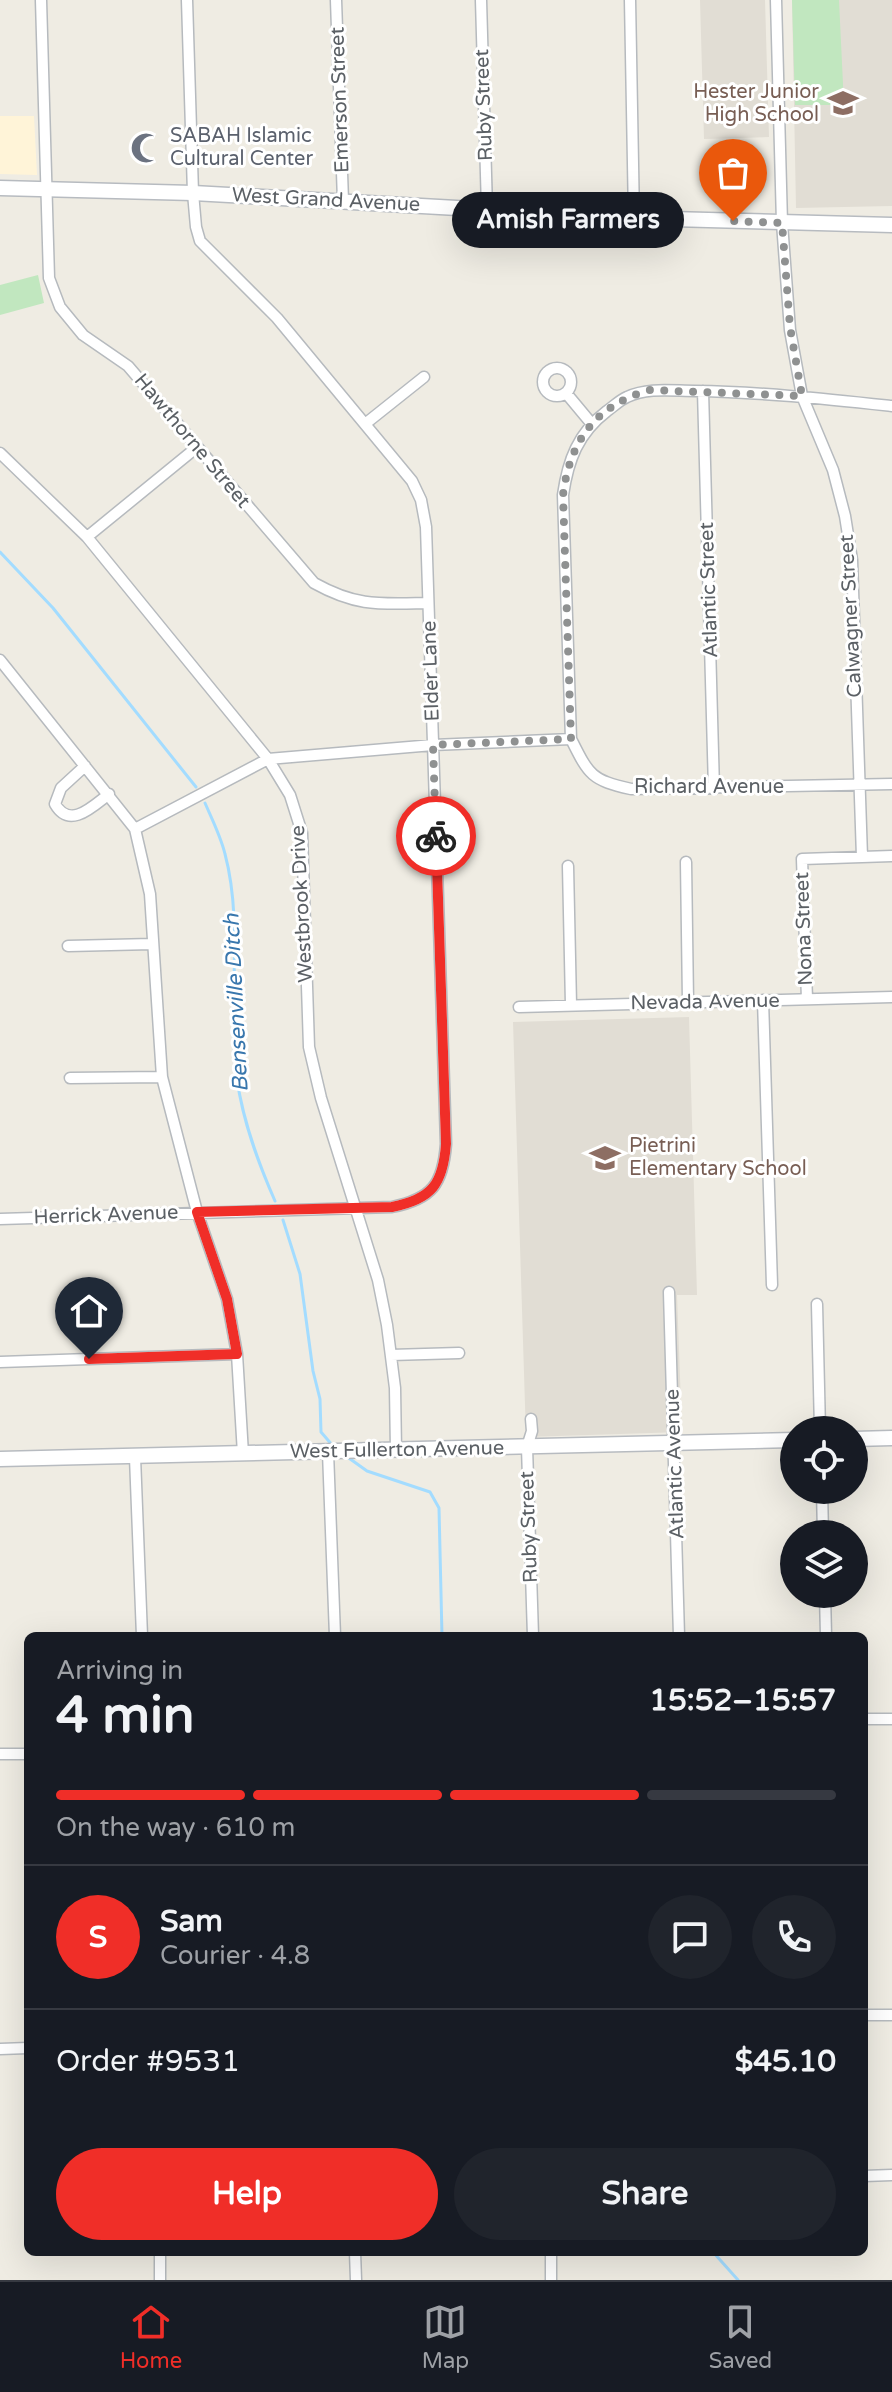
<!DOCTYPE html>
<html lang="en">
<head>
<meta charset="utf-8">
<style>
	body { margin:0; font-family:"Varela Round",sans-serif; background:#20242c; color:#f1f3f6; height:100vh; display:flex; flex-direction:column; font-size:30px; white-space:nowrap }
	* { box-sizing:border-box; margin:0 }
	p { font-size:26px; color:#9ea1a6 }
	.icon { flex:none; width:44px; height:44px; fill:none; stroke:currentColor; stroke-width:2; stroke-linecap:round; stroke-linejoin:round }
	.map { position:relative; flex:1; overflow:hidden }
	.side { position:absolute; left:24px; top:1632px; width:844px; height:624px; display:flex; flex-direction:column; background:#171b24; border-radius:12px; box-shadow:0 8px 32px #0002 }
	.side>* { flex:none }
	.tools { position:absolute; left:780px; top:1416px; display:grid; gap:16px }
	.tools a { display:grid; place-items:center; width:88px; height:88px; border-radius:50%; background:#171b24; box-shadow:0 8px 32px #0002; font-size:40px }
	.pin { position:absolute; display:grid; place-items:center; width:68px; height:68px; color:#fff; margin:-82px -34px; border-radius:50% 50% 50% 0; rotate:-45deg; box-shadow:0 0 8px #0007 }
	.pin .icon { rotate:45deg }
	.courier { position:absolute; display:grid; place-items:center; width:80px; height:80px; margin:-40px; border:6px solid #f02e28; border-radius:50%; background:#fff; color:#222; box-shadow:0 2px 10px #0007 }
	.bubble { position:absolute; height:56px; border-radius:28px; background:#171b24; box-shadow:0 8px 32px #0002; font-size:26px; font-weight:800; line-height:56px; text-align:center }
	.overview em { font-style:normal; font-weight:800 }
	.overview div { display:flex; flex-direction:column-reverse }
	.overview { display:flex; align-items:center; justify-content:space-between; height:136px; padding:0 32px }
	h1 { font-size:52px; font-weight:800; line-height:60px }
	.bar { display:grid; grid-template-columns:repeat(4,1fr); gap:12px 8px; align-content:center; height:96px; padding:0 32px }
	.bar i { height:10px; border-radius:6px; background:#363941 }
	.bar .current { background:#f02e28 }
	.bar p { grid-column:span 4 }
	.line { display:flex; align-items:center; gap:20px; padding:0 32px; border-top:2px solid #363941 }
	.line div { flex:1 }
	.round { display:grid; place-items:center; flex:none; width:84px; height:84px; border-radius:42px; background:#20242c }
	.primary-button { display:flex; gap:16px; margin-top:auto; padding:16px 32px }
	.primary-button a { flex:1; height:92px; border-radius:48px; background:#f02e28; color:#fff; font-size:32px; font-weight:800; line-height:92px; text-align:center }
	.primary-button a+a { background:#20242c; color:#f1f3f6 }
	.tab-bar { display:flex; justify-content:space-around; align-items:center; height:112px; border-top:2px solid #363941; background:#171b24; font-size:22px; color:#9ea1a6 }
	.tab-bar a { display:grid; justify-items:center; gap:4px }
	.tab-bar .current { color:#f02e28 }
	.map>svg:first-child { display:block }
	.commercial { fill:#fff4d8 }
	.education { fill:#e1ddd4 }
	.green { fill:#c1e7bf }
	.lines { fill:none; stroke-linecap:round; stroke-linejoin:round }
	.stream { stroke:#a3dcff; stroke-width:3 }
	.street-casing { stroke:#b6babe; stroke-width:13 }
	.secondary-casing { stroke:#b7bbc0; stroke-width:17 }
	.street { stroke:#fff; stroke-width:10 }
	.secondary { stroke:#fff; stroke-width:14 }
	.done { stroke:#8f9191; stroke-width:8; stroke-dasharray:0 14.4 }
	.route { stroke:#f02e28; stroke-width:10 }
	.labels { text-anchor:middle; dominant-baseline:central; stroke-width:6; stroke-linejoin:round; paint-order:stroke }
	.education-label { font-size:20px; fill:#785e54; stroke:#fff; text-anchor:end }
	.street-label { font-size:20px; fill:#5b6065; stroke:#fff }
	.worship-label { font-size:20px; fill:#5b616d; stroke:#fff; text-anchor:start }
	.water-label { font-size:22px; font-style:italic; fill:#3977ad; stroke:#fff }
</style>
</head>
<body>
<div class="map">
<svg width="892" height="2280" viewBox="0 0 892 2280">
	<rect width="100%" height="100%" fill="#efece3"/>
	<!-- commercial -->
	<path class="commercial" d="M0,116H34L37,175L0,174Z"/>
	<!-- education -->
	<path class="education" d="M700,0H765L769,137L704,139Z
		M792,0H892V206L796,208Z
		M689,1017L697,1295H677L682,1432L526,1437L513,1022Z"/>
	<!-- green -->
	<path class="green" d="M792,0H839L844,105H795Z
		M38,275L44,303L0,315V285Z"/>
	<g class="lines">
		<!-- stream -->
		<path class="stream" d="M0,552L53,608L196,787
			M205,803C212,819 221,837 225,854C244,925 227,1006 237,1079C243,1122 258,1162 275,1201
			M283,1220L300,1274L313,1371L320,1399L321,1432L333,1446
			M346,1456L367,1471L430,1492L439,1508L442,1636
			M713,2252L738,2280"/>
		<!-- street casing -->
		<g class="street-casing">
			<path id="street" d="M41,0L49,278L60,307L83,335L128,366L314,583C357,607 380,604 428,603
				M336,0L343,201
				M481,0L487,209
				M630,0L634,218
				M776,0L782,223L790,330L802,396L833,470L845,516L852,560L862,857
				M543 382a14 14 0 1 1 28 0a14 14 0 1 1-28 0Z
				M703,391L714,789
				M566,393L591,423
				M892,406C826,399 761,392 695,391C673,391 648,387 627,397C620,400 614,406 607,411C578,433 568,460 563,495L571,739C589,775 591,780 631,789L892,784
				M365,424L424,377
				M0,453L87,537L268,759L290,795L302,833L309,1047L321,1098L378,1280L387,1325L395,1388L396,1451
				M87,537L196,448
				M0,660L135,829L150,894L162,1077L197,1212L227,1299L237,1354L243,1454
				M85,766L61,788L55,804C70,830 93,806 109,794
				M135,829L268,759L433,745L571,739
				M686,862L688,1002
				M568,866L571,1005
				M68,946L152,944
				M807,999L802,859L892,856
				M763,1000L772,1285
				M519,1007L892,997
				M70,1078L162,1077
				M0,1219L392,1207C432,1199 443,1184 446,1144L426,527L421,500L412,481L277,318L200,241L196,227L193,193L187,0
				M669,1292L679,1636
				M817,1304L820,1430
				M391,1355L459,1353
				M0,1362L237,1354
				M531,1419L532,1431L527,1447L533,1636
				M328,1452L335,1636
				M135,1457L142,1636
				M822,1490L823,1534
				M825,1594L826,1636
				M864,1719H892
				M0,1754H28
				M864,2015H892
				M0,2049L28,2048
				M864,2176L892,2175
				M160,2252V2280
				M355,2252L356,2280
				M551,2252V2280"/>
		</g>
		<!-- secondary casing -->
		<g class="secondary-casing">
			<path id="secondary" d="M0,188L193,193L634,218L892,225
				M854,1439L892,1438
				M0,1459L794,1440"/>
		</g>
		<!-- street -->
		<use href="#street" class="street"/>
		<!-- secondary -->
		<use href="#secondary" class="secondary"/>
	</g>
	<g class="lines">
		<!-- done -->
		<path class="done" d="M436,836L433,745L571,739L563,495C570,440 596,405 650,390L802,396L790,327L782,223L733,221"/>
		<!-- route -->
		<path class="route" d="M89,1359L237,1354L227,1299L197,1212L392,1207C432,1199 443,1184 446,1144L436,836"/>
	</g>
	<!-- icons -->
	<defs>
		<g id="school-bare" transform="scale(2.4)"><path d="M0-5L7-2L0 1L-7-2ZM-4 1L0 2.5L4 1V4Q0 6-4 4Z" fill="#8d6e63" stroke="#fff" stroke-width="2.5" paint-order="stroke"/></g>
		<g id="mosque-bare" transform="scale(2.4)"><path d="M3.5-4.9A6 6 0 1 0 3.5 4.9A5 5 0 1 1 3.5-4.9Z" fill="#6b7280" stroke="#fff" stroke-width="2.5" paint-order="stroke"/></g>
	</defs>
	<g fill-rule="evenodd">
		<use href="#school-bare" x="843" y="103"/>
		<use href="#mosque-bare" x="146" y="148"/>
		<use href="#school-bare" x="605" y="1158"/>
	</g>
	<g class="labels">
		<!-- education labels -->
		<g class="education-label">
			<text x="819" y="92">Hester Junior<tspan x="819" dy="23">High School</tspan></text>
			<text x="629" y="1146" text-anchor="start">Pietrini<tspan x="629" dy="23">Elementary School</tspan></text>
		</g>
		<!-- street labels -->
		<g class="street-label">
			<text transform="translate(340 100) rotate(-92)">Emerson Street</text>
			<text transform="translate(484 105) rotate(-92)">Ruby Street</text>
			<text transform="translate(326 200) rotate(3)">West Grand Avenue</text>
			<text transform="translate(192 441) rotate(50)">Hawthorne Street</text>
			<text transform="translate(709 590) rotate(-92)">Atlantic Street</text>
			<text transform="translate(851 616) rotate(-93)">Calwagner Street</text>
			<text transform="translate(431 671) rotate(-92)">Elder Lane</text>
			<text x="709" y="787">Richard Avenue</text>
			<text transform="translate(302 904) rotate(-93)">Westbrook Drive</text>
			<text transform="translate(804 929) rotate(-92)">Nona Street</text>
			<text transform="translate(705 1002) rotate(-1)">Nevada Avenue</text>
			<text transform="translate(106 1215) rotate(-2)">Herrick Avenue</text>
			<text transform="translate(397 1450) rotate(-1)">West Fullerton Avenue</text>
			<text transform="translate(675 1464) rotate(-92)">Atlantic Avenue</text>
			<text transform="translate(529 1527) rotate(-92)">Ruby Street</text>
		</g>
		<!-- worship labels -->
		<g class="worship-label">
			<text x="170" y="136">SABAH Islamic<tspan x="170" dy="23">Cultural Center</tspan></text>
		</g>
		<!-- water labels -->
		<g class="water-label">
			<text transform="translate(236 1003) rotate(-93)">Bensenville Ditch</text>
		</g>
	</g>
</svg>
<div class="tools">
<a><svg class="icon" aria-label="locate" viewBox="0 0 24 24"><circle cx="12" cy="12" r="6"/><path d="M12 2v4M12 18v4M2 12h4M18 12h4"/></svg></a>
<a><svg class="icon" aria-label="layers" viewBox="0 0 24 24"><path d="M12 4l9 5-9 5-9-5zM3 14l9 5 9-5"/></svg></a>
</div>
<div class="pin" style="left:733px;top:221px;background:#ea580c"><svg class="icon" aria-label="bag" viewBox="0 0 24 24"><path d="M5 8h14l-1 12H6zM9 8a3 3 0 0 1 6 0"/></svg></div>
<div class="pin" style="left:89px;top:1359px;background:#1f2937"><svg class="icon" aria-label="home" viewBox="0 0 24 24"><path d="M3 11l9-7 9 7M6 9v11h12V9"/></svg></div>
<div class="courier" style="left:436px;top:836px"><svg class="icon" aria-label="bike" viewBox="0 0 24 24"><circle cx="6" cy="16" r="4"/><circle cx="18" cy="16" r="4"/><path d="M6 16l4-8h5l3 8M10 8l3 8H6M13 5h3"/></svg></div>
<div class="bubble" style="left:452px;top:192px;width:232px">Amish Farmers</div>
<section class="side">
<div class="overview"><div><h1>4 min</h1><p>Arriving in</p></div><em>15:52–15:57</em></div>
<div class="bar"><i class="current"></i><i class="current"></i><i class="current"></i><i></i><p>On the way · 610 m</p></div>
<div class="line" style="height:144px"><b class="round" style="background:#f02e28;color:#fff">S</b><div><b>Sam</b><p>Courier · 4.8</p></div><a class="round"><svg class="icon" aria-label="chat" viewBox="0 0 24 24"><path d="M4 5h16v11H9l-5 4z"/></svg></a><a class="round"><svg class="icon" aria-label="phone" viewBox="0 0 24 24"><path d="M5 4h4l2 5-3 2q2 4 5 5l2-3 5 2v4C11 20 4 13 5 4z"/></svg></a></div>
<div class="line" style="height:104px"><div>Order #9531</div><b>$45.10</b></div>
<div class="primary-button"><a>Help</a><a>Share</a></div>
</section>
</div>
<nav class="tab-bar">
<a class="current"><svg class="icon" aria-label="home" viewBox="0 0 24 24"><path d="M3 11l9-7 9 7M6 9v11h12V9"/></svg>Home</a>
<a><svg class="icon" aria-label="map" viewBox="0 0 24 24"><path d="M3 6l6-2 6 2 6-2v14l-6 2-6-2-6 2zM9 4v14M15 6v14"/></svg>Map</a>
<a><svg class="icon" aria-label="saved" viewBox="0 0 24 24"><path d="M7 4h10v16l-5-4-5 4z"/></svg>Saved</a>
</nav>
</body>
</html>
